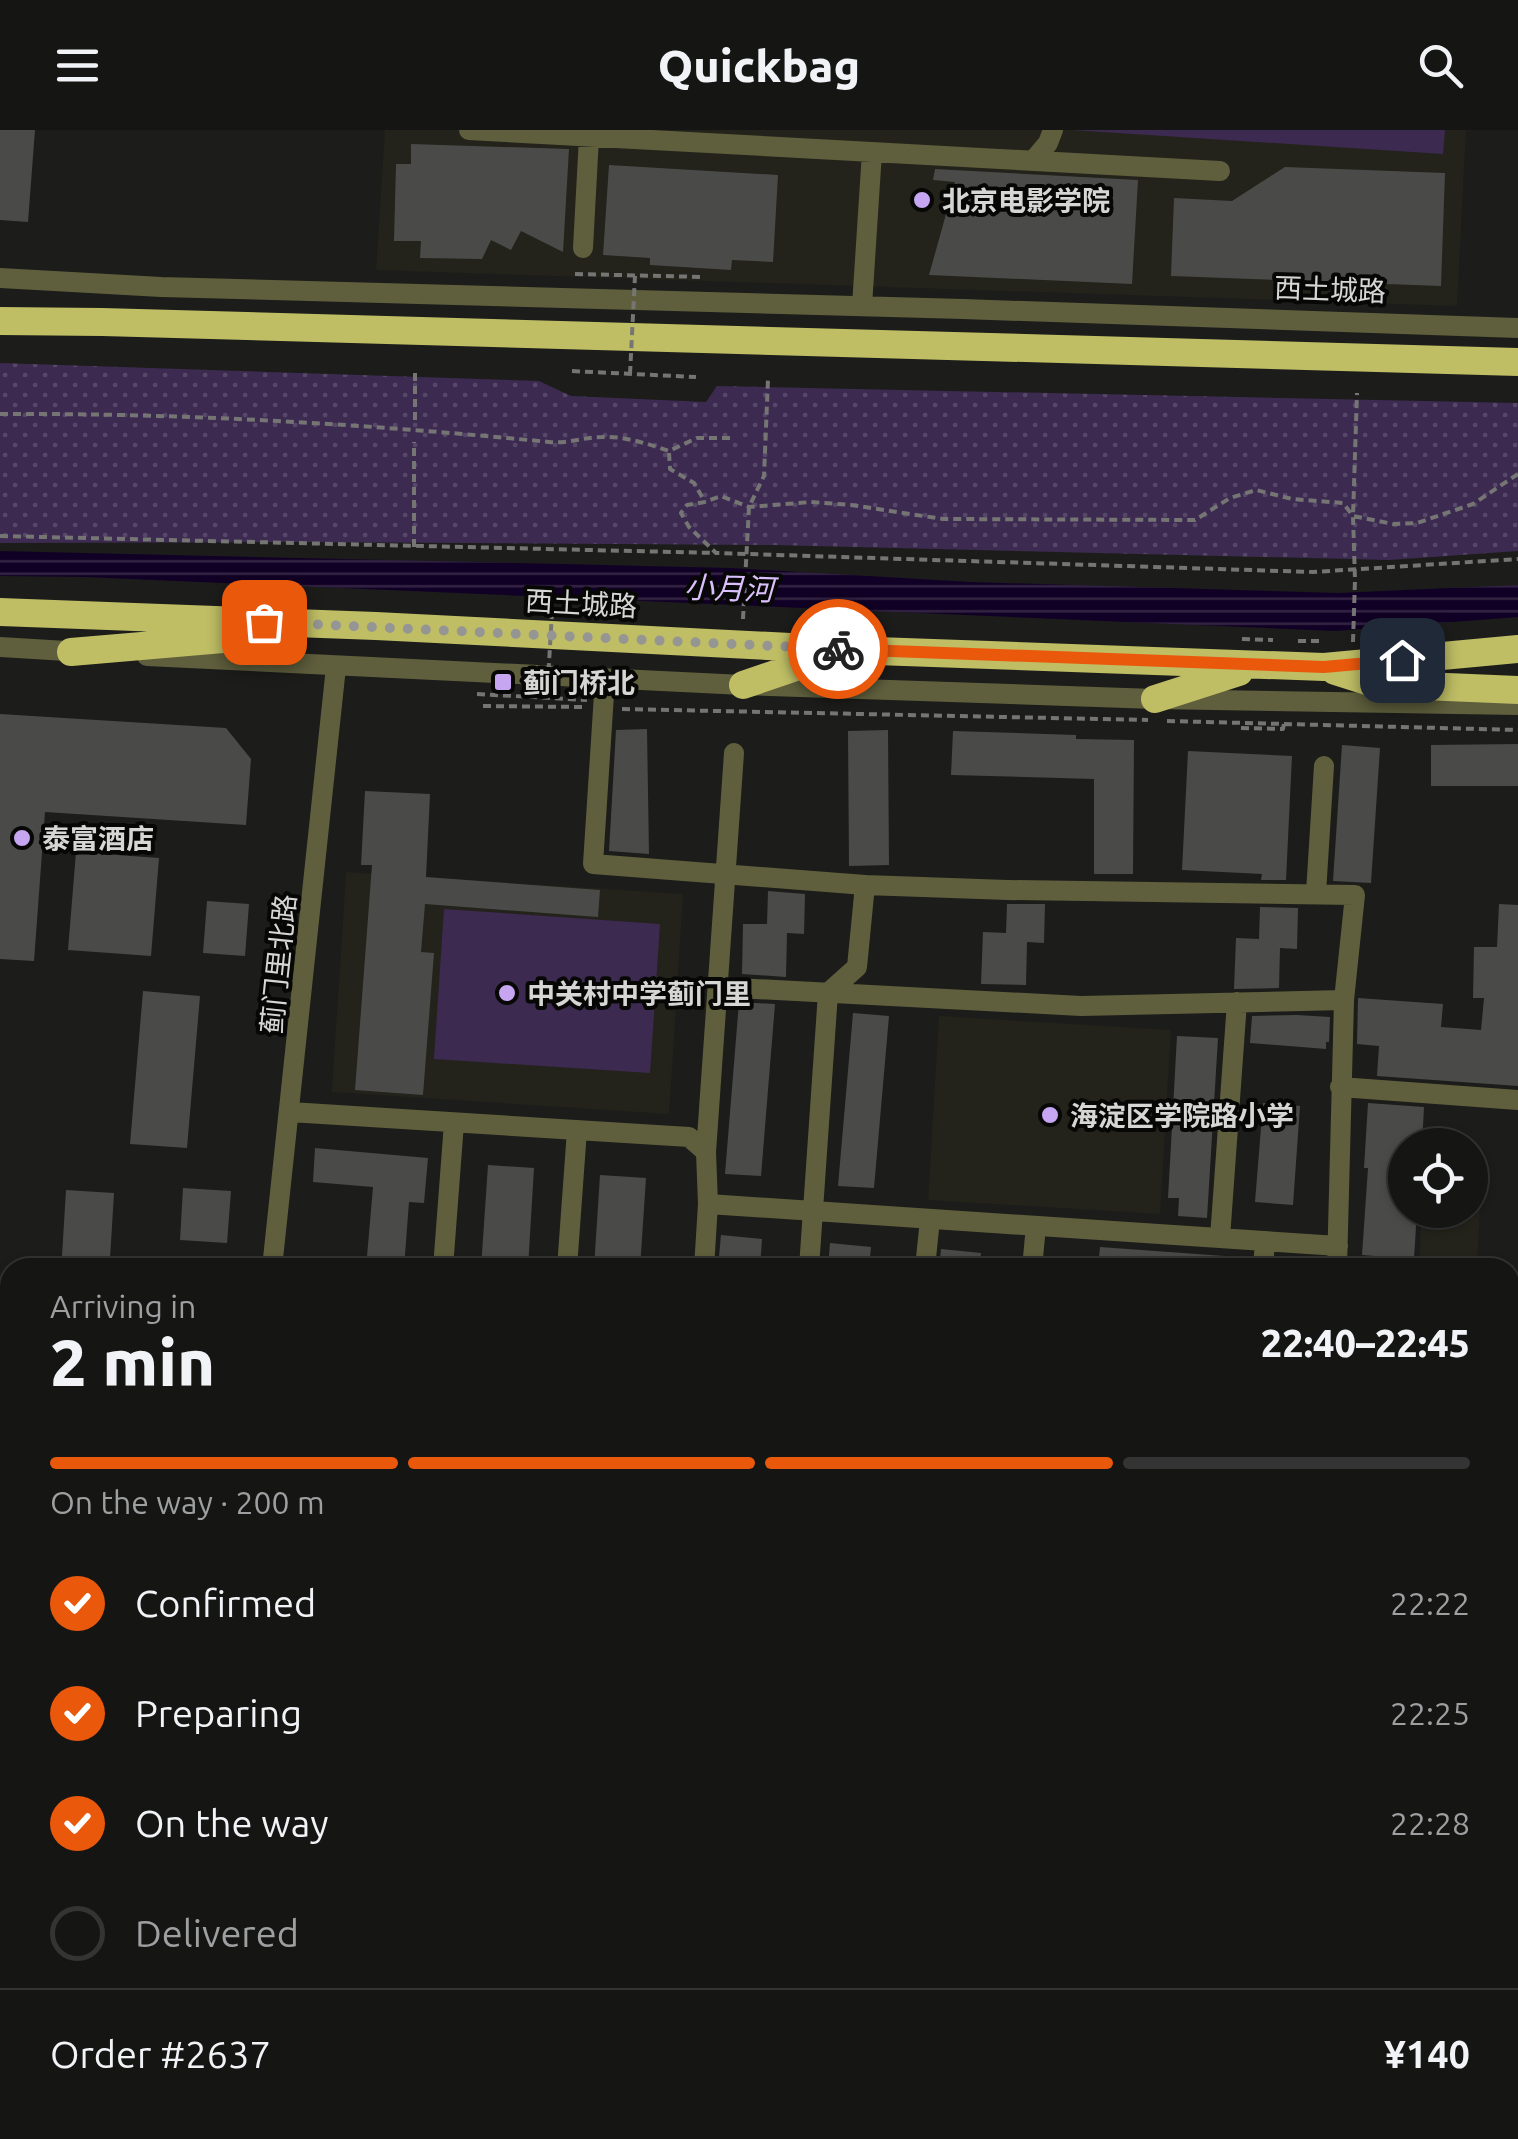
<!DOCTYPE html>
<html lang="en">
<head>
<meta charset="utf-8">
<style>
	body { margin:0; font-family:Ubuntu,"Noto Sans SC",sans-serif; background:#1e1e1d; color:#f1f3f6; height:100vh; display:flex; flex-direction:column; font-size:38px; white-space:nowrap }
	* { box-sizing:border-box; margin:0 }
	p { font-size:32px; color:#9d9fa0 }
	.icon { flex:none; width:55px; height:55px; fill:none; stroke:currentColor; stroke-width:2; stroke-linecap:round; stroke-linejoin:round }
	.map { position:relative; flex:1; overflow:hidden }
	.panel { position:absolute; left:0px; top:1128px; width:1520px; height:882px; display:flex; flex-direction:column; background:#151514; border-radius:30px 30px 0 0; box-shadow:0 2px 8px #0004,0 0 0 2px #343434 }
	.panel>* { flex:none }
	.tools { position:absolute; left:1388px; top:998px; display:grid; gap:20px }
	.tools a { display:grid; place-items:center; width:100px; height:100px; border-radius:50%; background:#151514; box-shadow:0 2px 8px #0004,0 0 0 2px #343434; font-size:50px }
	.pin { position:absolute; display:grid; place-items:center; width:85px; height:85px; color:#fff; margin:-42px; border-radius:20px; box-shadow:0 5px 15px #0006 }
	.courier { position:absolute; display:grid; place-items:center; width:100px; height:100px; margin:-50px; border:8px solid #ea580c; border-radius:50%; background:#fff; color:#222; box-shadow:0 2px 12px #0007 }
	.head em { font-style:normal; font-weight:800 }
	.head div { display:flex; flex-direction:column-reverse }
	.head { display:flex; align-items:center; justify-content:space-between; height:170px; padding:0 50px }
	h1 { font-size:65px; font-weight:800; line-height:75px }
	.bar { display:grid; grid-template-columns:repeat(4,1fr); gap:15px 10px; align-content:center; height:120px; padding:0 50px }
	.bar i { height:12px; border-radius:8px; background:#343434 }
	.bar .current { background:#ea580c }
	.bar p { grid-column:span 4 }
	.line { display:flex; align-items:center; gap:25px; padding:0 50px; border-top:2px solid #343434 }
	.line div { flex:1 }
	ol { padding:0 50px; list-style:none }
	li { display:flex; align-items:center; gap:30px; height:110px }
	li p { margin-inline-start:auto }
	li .icon { padding:10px; border-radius:50%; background:#ea580c; color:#fff; stroke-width:4 }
	li:last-child { color:#9d9fa0 }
	li i { width:55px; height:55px; border:5px solid #343434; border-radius:50% }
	header { display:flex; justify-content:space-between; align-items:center; height:130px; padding:0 50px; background:#151514; font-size:45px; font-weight:800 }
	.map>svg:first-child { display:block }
	.built { fill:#23231b }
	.green { fill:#3c2a51 }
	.park { fill:url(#park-dots) }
	.water { fill:url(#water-rules) }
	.building { fill:#4a4a48 }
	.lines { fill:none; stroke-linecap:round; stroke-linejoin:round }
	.path { stroke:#757574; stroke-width:4; stroke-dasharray:8 5; stroke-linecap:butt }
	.minor { stroke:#5f5f3d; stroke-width:20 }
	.highway { stroke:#bfbe65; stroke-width:28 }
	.path-bridge { stroke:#757574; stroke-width:4; stroke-dasharray:8 5; stroke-linecap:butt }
	.done { stroke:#959594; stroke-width:10; stroke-dasharray:0 18 }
	.route { stroke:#ea580c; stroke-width:12 }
	.poi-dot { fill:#c6a6f0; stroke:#070706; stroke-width:4 }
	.labels { text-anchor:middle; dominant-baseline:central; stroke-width:8; stroke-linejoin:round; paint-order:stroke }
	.poi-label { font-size:28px; font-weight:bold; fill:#d6d6d5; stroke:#070706; text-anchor:start }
	.street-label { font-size:28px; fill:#d6d6d5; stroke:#070706 }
	.water-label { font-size:30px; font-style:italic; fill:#d9c0fb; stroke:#070706 }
</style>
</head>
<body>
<header><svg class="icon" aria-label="menu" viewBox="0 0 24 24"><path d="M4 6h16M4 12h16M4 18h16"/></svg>Quickbag<svg class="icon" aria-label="search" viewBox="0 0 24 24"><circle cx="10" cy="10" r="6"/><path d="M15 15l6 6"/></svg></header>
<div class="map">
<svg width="1518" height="2009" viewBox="0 0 1518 2009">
	<defs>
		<pattern id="park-dots" width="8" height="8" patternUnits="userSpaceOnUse" patternTransform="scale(2.5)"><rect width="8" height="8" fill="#3c2a51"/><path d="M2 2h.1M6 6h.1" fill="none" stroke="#574869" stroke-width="1.8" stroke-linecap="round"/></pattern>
		<pattern id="water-rules" width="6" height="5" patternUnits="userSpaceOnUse" patternTransform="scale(2.5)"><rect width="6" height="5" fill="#110025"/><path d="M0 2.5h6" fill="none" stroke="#332444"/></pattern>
	</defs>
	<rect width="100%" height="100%" fill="#1c1c1a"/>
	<!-- built -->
	<path class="built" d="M385,0H1466L1457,176L376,140Z
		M346,742L683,764L669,984L332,962Z
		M939,886L1171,900L1160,1084L928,1070Z
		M1470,1077H1480L1477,1137L1408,1138V1135H1419L1422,1080H1470Z"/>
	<!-- green -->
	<path class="green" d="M1071,0H1445L1443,24Z
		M444,779L660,794L650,943L434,929Z
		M1226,2000H1358V2009H1226Z"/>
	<!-- park -->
	<path class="park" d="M0,233L539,251L571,266L706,272L717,256L1518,273V421L1389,430L772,415L300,412L0,413Z"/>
	<!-- water -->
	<path class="water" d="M0,421L731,438L971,452L1338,463L1518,455V487L1335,501L85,447L0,446Z"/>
	<!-- building -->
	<path class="building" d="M0,0H35L28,92L0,90Z
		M411,14L569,19L563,122L521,101L511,120L491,110L482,129L420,128L421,111H394L396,34H411Z
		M609,35L778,45L773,132L732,130L731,140L650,135V128L603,125Z
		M1285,37L1445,43L1441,156L1171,146L1174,68L1232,71Z
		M935,39L1138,50L1132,154L929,145L955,52L933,50Z
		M0,584L226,598L251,629L246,695L45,682L34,831L0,829Z
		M647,599L649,724L609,721L616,600Z
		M888,600L889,735L849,736L848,601Z
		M953,601L1076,605V609L1134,610L1133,744H1094V649L951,645Z
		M1518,614V656H1431V615Z
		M1342,615L1380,618L1371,753L1333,751Z
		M1188,621L1292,626L1286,750H1261L1262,744L1182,740Z
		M365,661L430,664L426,747L600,760L598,787L425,774L421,822L434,823L423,965L355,960L372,735H361Z
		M76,722L159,728L151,826L68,820Z
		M768,761L805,764L804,804L787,803L786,847L742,844L743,794H767Z
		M207,771L249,774L245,826L203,823Z
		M1007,774H1045L1044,813L1027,812L1026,855L981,854L983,802L1006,803Z
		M1499,774L1518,775V956L1377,946L1379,916L1357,914L1358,868L1443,874L1441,897L1481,900L1484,868H1473L1474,817H1497Z
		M1260,777L1298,778L1297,819L1280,818L1279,858L1234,859L1236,808L1259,809Z
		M143,861L200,866L187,1018L130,1014Z
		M739,872L775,874L761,1046L725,1044Z
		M853,883L889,886L874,1058L838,1056Z
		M1297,885L1330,887L1329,912H1326V919L1250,913L1252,886Z
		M1177,906L1218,908L1207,1088L1178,1086L1179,1068H1168Z
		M1263,973L1300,976L1293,1075L1255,1072Z
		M1368,973L1424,977L1422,1015H1405V1080H1417L1414,1129L1362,1125L1368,1038H1364Z
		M315,1018L428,1028L424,1073L409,1072L404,1138H366L373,1057L313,1052Z
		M488,1035L534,1038L528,1138H481Z
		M600,1045L646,1048L640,1138H594Z
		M183,1058L231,1061L227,1113L180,1110Z
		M66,1060L114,1063L110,1129L62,1126Z
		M721,1105L762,1109L760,1138H718Z
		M830,1113L871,1117L869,1138H828Z
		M1100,1117L1238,1127L1237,1138H1098Z
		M941,1119L981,1123L980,1138H939Z"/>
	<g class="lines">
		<!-- path -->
		<path class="path" d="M575,144L704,147
			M572,241L696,247
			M0,284C184,283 367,294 549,312C567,314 585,307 602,307C625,306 648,314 669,321L697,308H731
			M415,290V238
			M669,323L670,339L694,353L705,372
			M1518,344L1473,374L1417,393L1393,394L1353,386L1343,373L1292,369L1256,360L1230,368L1195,390L943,389L851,375L811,372L749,377L721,366L705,372L687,375L681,383L689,397L716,423L1313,442L1518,429
			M0,406L716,423
			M414,417V312
			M743,489L749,377L764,346L768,249
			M1242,509L1273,510
			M1298,511H1322
			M1353,512L1355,450L1353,386L1357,263
			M477,564L587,570
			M483,576L583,577
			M622,579L1148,590
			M1167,591L1518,600
			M1241,598L1283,599L1284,593
			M201,2000L252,2004V2009
			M0,2009L10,1958
			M28,2009V2000
			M103,2009L106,2004H117L119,2009
			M123,2009L124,2000
			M165,2009V2000
			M475,2009L476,2000"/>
		<!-- minor -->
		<path class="minor" d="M469,0L1220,41
			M1033,31L1048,13L1053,0
			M583,118L589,7
			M0,148L161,157L963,179L1518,198
			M862,176L872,22
			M0,517L83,522
			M147,526L743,555L1155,569L1518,575
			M605,549L593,734L865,755L1008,760L1355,765L1344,870L1337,1138
			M1316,763L1324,636
			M718,857L1081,876L1344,870
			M1340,957L1518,970
			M290,982L689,1007L706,1022L708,1074L704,1138
			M706,1022L734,623
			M708,1074L1338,1116
			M1220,1108L1237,872
			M272,1138L336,537
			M443,1138L454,993
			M567,1138L577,1000
			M809,1138L828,863L857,837L865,755
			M925,1138L930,1089
			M1032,1138L1036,1096
			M1263,1138L1265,1111
			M1486,1138V1136
			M1510,1175L1518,1176
			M0,1192H10
			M0,1601H10
			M1517,1660L1518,1633
			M1510,1696H1518
			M0,1761H10
			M1510,1915H1518
			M311,2009L312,2000
			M522,2009L523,2000
			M645,2009L646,2000
			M782,2009L783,2000
			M1187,2009L1188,2000
			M1400,2009L1401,2000"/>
		<!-- highway -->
		<path class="highway" d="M0,191L102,192L1518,232
			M0,482L376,496L848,520L1324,537L1518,519
			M71,522L259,506
			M1335,541L1376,554L1518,560
			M743,555L831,525
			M1155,569L1239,542"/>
		<!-- path-bridge -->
		<path class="path-bridge" d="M630,244L635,146
			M547,567L552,482"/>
	</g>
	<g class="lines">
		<!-- done -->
		<path class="done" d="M264,492L838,519"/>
		<!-- route -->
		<path class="route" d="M838,519L1324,537L1402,530"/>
	</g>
	<!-- markers -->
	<g class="poi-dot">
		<circle cx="922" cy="70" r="10"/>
		<rect x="493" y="542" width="20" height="20" rx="5"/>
		<circle cx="22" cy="708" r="10"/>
		<circle cx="507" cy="863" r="10"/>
		<circle cx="1050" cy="985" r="10"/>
	</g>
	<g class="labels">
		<!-- poi labels -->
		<g class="poi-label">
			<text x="942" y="70">北京电影学院</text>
			<text x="523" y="552">蓟门桥北</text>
			<text x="42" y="708">泰富酒店</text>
			<text x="527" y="863">中关村中学蓟门里</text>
			<text x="1070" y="985">海淀区学院路小学</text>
		</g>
		<!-- street labels -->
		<g class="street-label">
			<text transform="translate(1330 159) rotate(2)">西土城路</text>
			<text transform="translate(581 473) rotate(3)">西土城路</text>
			<text transform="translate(278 834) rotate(-84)">蓟门里北路</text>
		</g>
		<!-- water labels -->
		<g class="water-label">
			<text transform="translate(729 458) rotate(2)">小月河</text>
		</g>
	</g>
</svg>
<div class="tools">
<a><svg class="icon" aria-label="locate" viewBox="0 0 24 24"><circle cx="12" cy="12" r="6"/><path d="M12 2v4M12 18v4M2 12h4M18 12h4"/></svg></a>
</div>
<div class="pin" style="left:264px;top:492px;background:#ea580c"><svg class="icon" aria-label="bag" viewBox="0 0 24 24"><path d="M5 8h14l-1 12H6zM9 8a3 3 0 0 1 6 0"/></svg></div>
<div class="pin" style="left:1402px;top:530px;background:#1f2937"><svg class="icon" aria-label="home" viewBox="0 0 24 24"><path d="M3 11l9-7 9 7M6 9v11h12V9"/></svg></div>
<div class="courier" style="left:838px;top:519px"><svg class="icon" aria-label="bike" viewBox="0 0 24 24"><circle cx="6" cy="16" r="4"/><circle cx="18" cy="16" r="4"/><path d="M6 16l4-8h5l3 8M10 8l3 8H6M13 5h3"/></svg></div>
<section class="panel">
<div class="head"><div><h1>2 min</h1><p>Arriving in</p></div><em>22:40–22:45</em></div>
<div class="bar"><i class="current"></i><i class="current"></i><i class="current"></i><i></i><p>On the way · 200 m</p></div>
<ol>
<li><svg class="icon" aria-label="check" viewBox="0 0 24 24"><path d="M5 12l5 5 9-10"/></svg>Confirmed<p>22:22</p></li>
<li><svg class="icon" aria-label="check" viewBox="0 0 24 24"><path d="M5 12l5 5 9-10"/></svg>Preparing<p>22:25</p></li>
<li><svg class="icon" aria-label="check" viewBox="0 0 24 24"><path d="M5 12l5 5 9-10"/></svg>On the way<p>22:28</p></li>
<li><i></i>Delivered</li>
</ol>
<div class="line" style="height:130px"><div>Order #2637</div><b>¥140</b></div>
</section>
</div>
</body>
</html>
